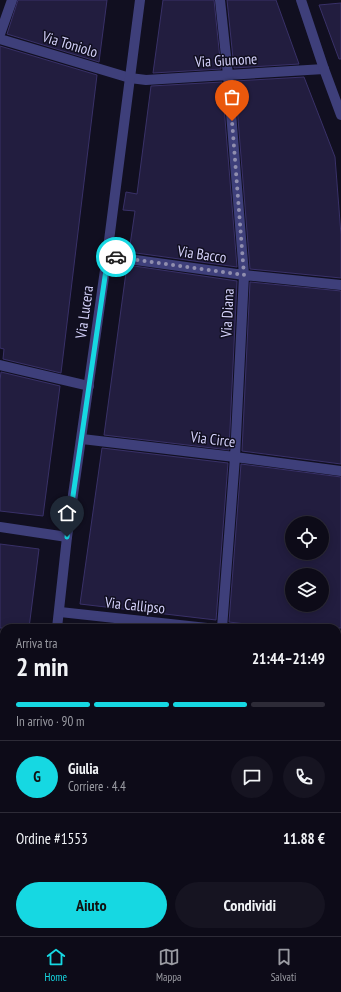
<!DOCTYPE html>
<html lang="it">
<head>
<meta charset="utf-8">
<style>
	body { margin:0; font-family:"PT Sans Narrow",sans-serif; background:#161421; color:#f1f3f6; height:100vh; display:flex; flex-direction:column; font-size:15px; white-space:nowrap }
	* { box-sizing:border-box; margin:0 }
	p { font-size:13px; color:#9a9ba2 }
	.icon { flex:none; width:22px; height:22px; fill:none; stroke:currentColor; stroke-width:2; stroke-linecap:round; stroke-linejoin:round }
	.map { position:relative; flex:1; overflow:hidden }
	.side { position:absolute; left:0px; top:624px; width:341px; height:312px; display:flex; flex-direction:column; background:#0d0b18; border-radius:12px 12px 0 0; box-shadow:0 2px 10px #0003,0 0 0 1px #2d2b37 }
	.side>* { flex:none }
	.controls { position:absolute; left:285px; top:516px; display:grid; gap:8px }
	.controls a { display:grid; place-items:center; width:44px; height:44px; border-radius:50%; background:#0d0b18; box-shadow:0 2px 10px #0003,0 0 0 1px #2d2b37; font-size:20px }
	.pin { position:absolute; display:grid; place-items:center; width:34px; height:34px; color:#fff; margin:-41px -17px; border-radius:50% 50% 50% 0; rotate:-45deg; box-shadow:0 0 4px #0007 }
	.pin .icon { rotate:45deg }
	.courier { position:absolute; display:grid; place-items:center; width:40px; height:40px; margin:-20px; border:3px solid #16d8e2; border-radius:50%; background:#fff; color:#222; box-shadow:0 1px 5px #0007 }
	.overview em { font-style:normal; font-weight:700 }
	.overview div { display:flex; flex-direction:column-reverse }
	.overview { display:flex; align-items:center; justify-content:space-between; height:68px; padding:0 16px }
	h1 { font-size:26px; font-weight:700; line-height:30px }
	.bar { display:grid; grid-template-columns:repeat(4,1fr); gap:6px 4px; align-content:center; height:48px; padding:0 16px }
	.bar i { height:5px; border-radius:3px; background:#2d2b37 }
	.bar .current { background:#16d8e2 }
	.bar p { grid-column:span 4 }
	.line { display:flex; align-items:center; gap:10px; padding:0 16px; border-top:1px solid #2d2b37 }
	.line div { flex:1 }
	.round { display:grid; place-items:center; flex:none; width:42px; height:42px; border-radius:21px; background:#161421 }
	.cta { display:flex; gap:8px; margin-top:auto; padding:8px 16px }
	.cta a { flex:1; height:46px; border-radius:24px; background:#16d8e2; color:#111; font-size:16px; font-weight:700; line-height:46px; text-align:center }
	.cta a+a { background:#161421; color:#f1f3f6 }
	.menu { display:flex; justify-content:space-around; align-items:center; height:56px; border-top:1px solid #2d2b37; background:#0d0b18; font-size:11px; color:#9a9ba2 }
	.menu a { display:grid; justify-items:center; gap:2px }
	.menu .current { color:#16d8e2 }
	.map>svg:first-child { display:block }
	.building { fill:#221d3f; stroke:#393168; fill-rule:evenodd }
	.lines { fill:none; stroke-linecap:round; stroke-linejoin:round }
	.minor { stroke:#3e3f7a; stroke-width:10 }
	.tertiary { stroke:#3e3f7a; stroke-width:10 }
	.done { stroke:#908eae; stroke-width:4; stroke-dasharray:0 7.2 }
	.route { stroke:#16d8e2; stroke-width:5 }
	.labels { text-anchor:middle; dominant-baseline:central; stroke-width:3; stroke-linejoin:round; paint-order:stroke }
	.street-label { font-size:15px; fill:#d5d2fb; stroke:#110f20 }
</style>
</head>
<body>
<div class="map">
<svg width="341" height="936" viewBox="0 0 341 936">
	<rect width="100%" height="100%" fill="#110f20"/>
	<!-- building -->
	<path class="building" d="M18,0H107L99,62L7,34Z
		M163,0H214L221,69L153,73Z
		M227,0H276L299,64L234,68Z
		M341,3V59H339L319,5Z
		M0,46L97,75L61,373L3,359L4,349L0,348Z
		M304,77L335,157L341,235V278L250,269L235,81Z
		M222,82L237,267L129,252L135,211L123,210L126,192L137,194L151,86Z
		M127,265L237,281L229,450L104,435Z
		M250,282L341,291V464L242,451Z
		M1,372L60,386L43,516L0,511V380Z
		M102,448L228,463L216,620L80,604Z
		M241,464L341,477V628H279L229,622ZM292,523H322V553H292ZM292,575H322V605H292Z
		M0,544L39,549L29,628H0Z"/>
	<g class="lines">
		<!-- minor -->
		<path class="minor" d="M220,0L228,75L244,275L235,457L222,628
			M0,34L12,0
			M0,39L130,78L146,80L324,69
			M107,256L244,275L341,285
			M0,365L89,386
			M82,439L235,457L341,471
			M0,527L67,537
			M60,612L207,628
			M337,643H341
			M0,772L4,773
			M337,876L341,877"/>
		<!-- tertiary -->
		<path class="tertiary" d="M301,0L324,69L341,115
			M57,628L67,537L107,256L140,0
			M17,936L18,932"/>
	</g>
	<g class="lines">
		<!-- done -->
		<path class="done" d="M116,257L244,275L232,121"/>
		<!-- route -->
		<path class="route" d="M67,537L108,256L116,257"/>
	</g>
	<g class="labels">
		<!-- street labels -->
		<g class="street-label">
			<text transform="translate(70 44) rotate(17)">Via Toniolo</text>
			<text transform="translate(226 60) rotate(-3)">Via Giunone</text>
			<text transform="translate(202 254) rotate(8)">Via Bacco</text>
			<text transform="translate(84 312) rotate(-82)">Via Lucera</text>
			<text transform="translate(227 313) rotate(-87)">Via Diana</text>
			<text transform="translate(213 439) rotate(7)">Via Circe</text>
			<text transform="translate(135 605) rotate(6)">Via Callipso</text>
		</g>
	</g>
</svg>
<div class="controls">
<a><svg class="icon" aria-label="locate" viewBox="0 0 24 24"><circle cx="12" cy="12" r="6"/><path d="M12 2v4M12 18v4M2 12h4M18 12h4"/></svg></a>
<a><svg class="icon" aria-label="layers" viewBox="0 0 24 24"><path d="M12 4l9 5-9 5-9-5zM3 14l9 5 9-5"/></svg></a>
</div>
<div class="pin" style="left:232px;top:121px;background:#ea580c"><svg class="icon" aria-label="bag" viewBox="0 0 24 24"><path d="M5 8h14l-1 12H6zM9 8a3 3 0 0 1 6 0"/></svg></div>
<div class="pin" style="left:67px;top:537px;background:#1f2937"><svg class="icon" aria-label="home" viewBox="0 0 24 24"><path d="M3 11l9-7 9 7M6 9v11h12V9"/></svg></div>
<div class="courier" style="left:116px;top:257px"><svg class="icon" aria-label="car" viewBox="0 0 24 24"><path d="M5 17H2v-5l4-1 3-4h7l3 4 3 1v5h-3M9 17h6M6 11h13"/><circle cx="7" cy="17" r="2"/><circle cx="17" cy="17" r="2"/></svg></div>
<section class="side">
<div class="overview"><div><h1>2 min</h1><p>Arriva tra</p></div><em>21:44–21:49</em></div>
<div class="bar"><i class="current"></i><i class="current"></i><i class="current"></i><i></i><p>In arrivo · 90 m</p></div>
<div class="line" style="height:72px"><b class="round" style="background:#16d8e2;color:#111">G</b><div><b>Giulia</b><p>Corriere · 4.4</p></div><a class="round"><svg class="icon" aria-label="chat" viewBox="0 0 24 24"><path d="M4 5h16v11H9l-5 4z"/></svg></a><a class="round"><svg class="icon" aria-label="phone" viewBox="0 0 24 24"><path d="M5 4h4l2 5-3 2q2 4 5 5l2-3 5 2v4C11 20 4 13 5 4z"/></svg></a></div>
<div class="line" style="height:52px"><div>Ordine #1553</div><b>11.88 €</b></div>
<div class="cta"><a>Aiuto</a><a>Condividi</a></div>
</section>
</div>
<nav class="menu">
<a class="current"><svg class="icon" aria-label="home" viewBox="0 0 24 24"><path d="M3 11l9-7 9 7M6 9v11h12V9"/></svg>Home</a>
<a><svg class="icon" aria-label="map" viewBox="0 0 24 24"><path d="M3 6l6-2 6 2 6-2v14l-6 2-6-2-6 2zM9 4v14M15 6v14"/></svg>Mappa</a>
<a><svg class="icon" aria-label="saved" viewBox="0 0 24 24"><path d="M7 4h10v16l-5-4-5 4z"/></svg>Salvati</a>
</nav>
</body>
</html>
